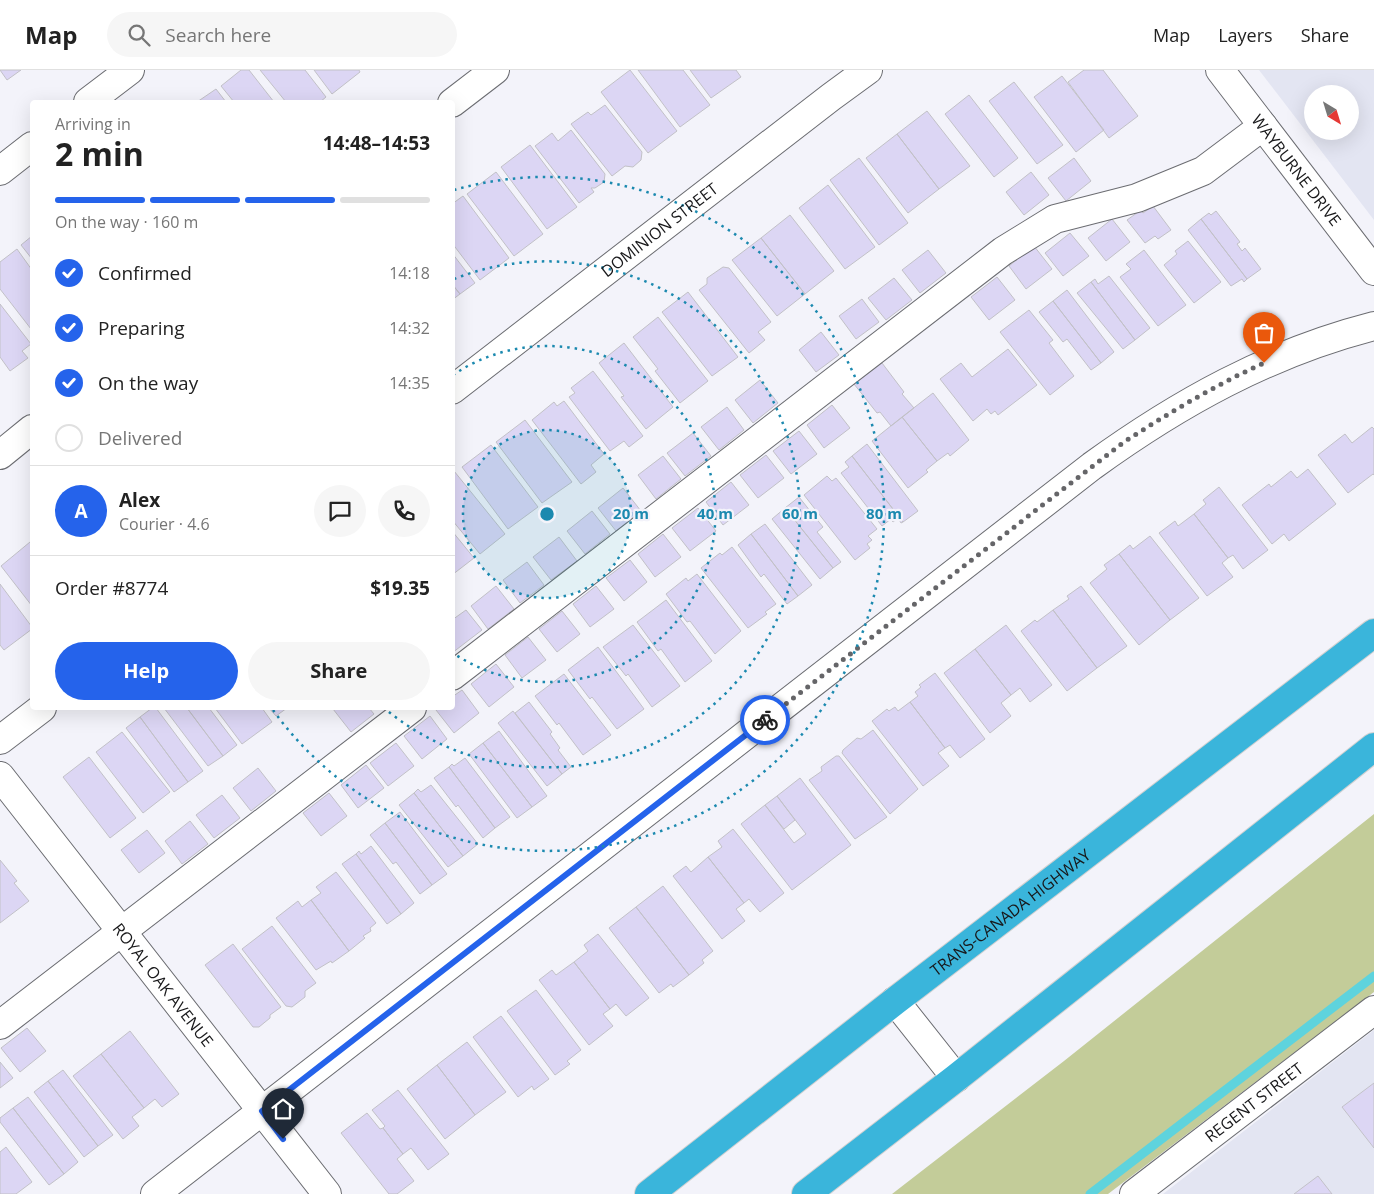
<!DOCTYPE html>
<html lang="en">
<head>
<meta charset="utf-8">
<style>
	body { margin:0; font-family:"Open Sans",sans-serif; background:#f6f6f6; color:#222; height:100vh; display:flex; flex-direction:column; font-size:19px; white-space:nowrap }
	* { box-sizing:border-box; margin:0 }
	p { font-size:16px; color:#767676 }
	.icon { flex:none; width:28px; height:28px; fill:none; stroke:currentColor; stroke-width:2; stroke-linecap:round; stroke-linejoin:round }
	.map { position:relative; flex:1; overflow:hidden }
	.panel { position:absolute; left:30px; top:30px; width:425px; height:610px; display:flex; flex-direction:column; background:#fff; border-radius:5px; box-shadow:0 5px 20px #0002 }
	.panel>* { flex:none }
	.needle { width:32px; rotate:142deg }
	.controls { position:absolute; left:1304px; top:15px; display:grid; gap:10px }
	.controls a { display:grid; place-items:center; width:55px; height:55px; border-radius:50%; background:#fff; box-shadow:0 5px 20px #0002; font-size:25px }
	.pin { position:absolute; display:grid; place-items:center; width:42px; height:42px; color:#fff; margin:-51px -21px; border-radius:50% 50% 50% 0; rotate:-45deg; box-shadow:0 0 5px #0007 }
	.pin .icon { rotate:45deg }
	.courier { position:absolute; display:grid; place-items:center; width:50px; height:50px; margin:-25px; border:4px solid #2563eb; border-radius:50%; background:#fff; color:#222; box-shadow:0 1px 6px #0007 }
	.overview em { font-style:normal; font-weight:700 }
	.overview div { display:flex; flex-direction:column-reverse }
	.overview { display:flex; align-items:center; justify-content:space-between; height:85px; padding:0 25px }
	h1 { font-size:32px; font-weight:700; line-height:38px }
	.bar { display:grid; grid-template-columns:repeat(4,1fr); gap:8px 5px; align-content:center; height:60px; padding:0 25px }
	.bar i { height:6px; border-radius:4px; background:#e0e0e0 }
	.bar .on { background:#2563eb }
	.bar p { grid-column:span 4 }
	.line { display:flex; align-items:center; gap:12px; padding:0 25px; border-top:1px solid #e0e0e0 }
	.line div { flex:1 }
	.round { display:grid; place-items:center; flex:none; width:52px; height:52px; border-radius:26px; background:#f6f6f6 }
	ol { padding:0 25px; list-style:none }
	li { display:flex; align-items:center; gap:15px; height:55px }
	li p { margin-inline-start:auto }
	li .icon { padding:5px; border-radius:50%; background:#2563eb; color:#fff; stroke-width:4 }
	li:last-child { color:#767676 }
	li i { width:28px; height:28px; border:2px solid #e0e0e0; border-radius:50% }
	.primary-button { display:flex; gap:10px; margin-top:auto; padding:10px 25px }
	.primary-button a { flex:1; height:58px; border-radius:30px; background:#2563eb; color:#fff; font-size:20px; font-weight:700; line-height:58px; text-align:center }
	.primary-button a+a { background:#f6f6f6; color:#222 }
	header { display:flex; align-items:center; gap:30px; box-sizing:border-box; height:70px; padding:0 25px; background:#fff; border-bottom:1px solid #e0e0e0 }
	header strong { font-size:24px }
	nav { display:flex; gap:28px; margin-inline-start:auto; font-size:18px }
	.search { width:350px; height:45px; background:#f6f6f6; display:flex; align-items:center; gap:12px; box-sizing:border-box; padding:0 18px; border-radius:28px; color:#767676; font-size:19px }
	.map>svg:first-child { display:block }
	.built { fill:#e3e5f2; fill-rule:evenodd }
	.green { fill:#c3cc99 }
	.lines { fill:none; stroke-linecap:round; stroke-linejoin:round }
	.stream { stroke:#5ed3dd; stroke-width:9 }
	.building { fill:#dcd6f4; stroke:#c2c1c7 }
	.minor-casing { stroke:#6b6c71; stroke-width:30 }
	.highway-casing { stroke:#d1d1d1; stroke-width:30 }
	.minor { stroke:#fff; stroke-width:28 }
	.highway { stroke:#3ab5db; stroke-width:28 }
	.done { stroke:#656568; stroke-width:5; stroke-dasharray:0 9 }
	.route { stroke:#2563eb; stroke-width:6 }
	.ring { fill:none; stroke:#1b89af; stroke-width:2.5; stroke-dasharray:2.5 5 }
	.labels { text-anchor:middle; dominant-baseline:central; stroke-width:4.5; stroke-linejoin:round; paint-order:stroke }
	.street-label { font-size:16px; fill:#18181a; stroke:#f3f3fa }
	.centre { fill:#1b89af; stroke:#f3f3fa; stroke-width:2.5 }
	.ring-label { font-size:15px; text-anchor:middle; font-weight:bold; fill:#1b89af; stroke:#f3f3fa; stroke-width:4.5; stroke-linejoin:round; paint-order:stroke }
</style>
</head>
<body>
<header>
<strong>Map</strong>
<div class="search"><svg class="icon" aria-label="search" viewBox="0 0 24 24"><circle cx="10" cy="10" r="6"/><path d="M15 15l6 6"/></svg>Search here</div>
<nav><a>Map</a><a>Layers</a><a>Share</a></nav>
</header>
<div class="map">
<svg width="1374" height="1124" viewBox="0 0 1374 1124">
	<rect width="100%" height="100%" fill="#f3f3fa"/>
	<!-- built -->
	<path class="built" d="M1259,0H1374V150ZM1312,24H1350V61H1312Z
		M1374,960V1124H1163Z"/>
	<!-- green -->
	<path class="green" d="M1374,744V922L1108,1124H892L1064,991Z"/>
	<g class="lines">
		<!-- stream -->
		<path class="stream" d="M1090,1124L1374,906"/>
	</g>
	<!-- building -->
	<path class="building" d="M0,0H21L7,10Z
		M241,0H249L274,32H234L221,16Z
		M260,0H305L326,27L320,32H286Z
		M314,0H359L360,2L332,24Z
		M630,0L677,61L648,83L601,22Z
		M638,0H683L710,35L680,57Z
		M690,0H736L741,7L711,28Z
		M1084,0H1103L1138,46L1109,68L1068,12Z
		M1062,6L1104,60L1076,82L1034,27Z
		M1014,12L1063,75L1037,94L989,31Z
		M216,19L226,32H197Z
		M969,25L1018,88L994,107L945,44Z
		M605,35L642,82L641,90L633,97L625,96L612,106L571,54L588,42L591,45Z
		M927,41L970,96L939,119L897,64Z
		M571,60L605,104L604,112L595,118H591L594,122L579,133L535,76L552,63L558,71Z
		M897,64L939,119L908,143L866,88Z
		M530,75L577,137L547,159L501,97Z
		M859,88L908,153L879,175L830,110Z
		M1074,88L1091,111L1066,131L1048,108Z
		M496,102L543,164L514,186L467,124Z
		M1031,102L1049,125L1024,145L1006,122Z
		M828,115L875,177L845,199L799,138Z
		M463,126L509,188L480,210L452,173V134Z
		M1153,136L1171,160L1158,169L1155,166L1145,173L1127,150L1141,140L1143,143Z
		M1216,141L1240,172L1237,174L1242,181L1245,178L1261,199L1247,209L1201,149L1209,143L1211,145Z
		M790,145L834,201L805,224L761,168Z
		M1112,149L1130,172L1106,191L1088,168Z
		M1201,149L1247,209L1244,212L1242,209L1231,216L1188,160Z
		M1070,163L1089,186L1063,206L1045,183Z
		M32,166V189L21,175Z
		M761,168L805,224L777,246L732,190Z
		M1188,171L1221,212L1194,233L1164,195L1177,184L1175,181Z
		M1034,176L1052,199L1026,219L1009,196Z
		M17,179L32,200V258L31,259L0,219V192Z
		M928,180L946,203L920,223L902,200Z
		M1144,180L1186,235L1158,256L1120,207L1131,199L1126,194Z
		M452,183L475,213L460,224L452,214Z
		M723,197L729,198L771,252L758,262L765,270L749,283L699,220L707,214V208Z
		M1109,206L1150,258L1135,270L1091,212L1095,209L1098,214Z
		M997,207L1015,230L989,250L971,227Z
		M894,208L912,230L886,250L868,228Z
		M1091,212L1135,270L1123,279L1077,223Z
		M452,214L460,224L452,230Z
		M1067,220L1114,282L1101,293L1053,231Z
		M688,222L738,287L712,306L662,242Z
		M862,229L879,252L856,269L839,246Z
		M1053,231L1101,293L1091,300L1067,269L1063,272L1039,242Z
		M0,234L31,274L22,281L28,288L10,301L0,287Z
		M1029,240L1053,270L1049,273L1074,306L1050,325L1000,262Z
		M658,247L708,311L680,333L655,301L658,299L633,267Z
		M821,262L839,285L816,302L799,280Z
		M624,273L673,337L646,359L621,327L624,326L599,293Z
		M1008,279L1037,315L998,345L995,341L991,344L987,339L973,351L940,309L961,293L972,307Z
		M882,293L904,322L902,324L914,338L891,356L880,342L877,343L854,314Z
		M593,301L643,366L629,377L624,371L610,381L569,327L575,323L571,318Z
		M760,310L778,333L753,353L735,330Z
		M933,323L969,370L950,386L948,383L937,391L902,347Z
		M564,331L604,384L591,395L596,402L581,414L532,350L554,332L557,336Z
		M832,335L850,358L824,378L807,355Z
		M727,337L744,360L719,380L701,357Z
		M902,347L937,391L926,400L928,402L908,418L872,371Z
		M525,350L572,412L542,433L496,372Z
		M1372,357L1374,359V405L1373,404L1348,423L1318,385L1345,364L1352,373Z
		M799,361L817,384L791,404L773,381Z
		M693,363L711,386L685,406L667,383Z
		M867,374L918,441L903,452L852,386Z
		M491,375L538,437L508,459L462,397Z
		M766,385L784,408L758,428L740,405Z
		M663,386L681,409L656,429L638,405Z
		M852,386L903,452L901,453L898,448L893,452L891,449L882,456L841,403L849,397L845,392Z
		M1308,399L1336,434L1289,471L1284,464L1272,474L1242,435L1269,414L1271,417L1291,401L1297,408Z
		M454,401L505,464L480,484L452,450V402Z
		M827,406L832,411L836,408L877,459L868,466L872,470L867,474L870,478L855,490L804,425Z
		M731,412L749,435L723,455L706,432Z
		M1219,417L1268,480L1243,499L1233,485L1228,488L1194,444L1206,434L1203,430Z
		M623,418L641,441L616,461L598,438Z
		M799,427L823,457L817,462L841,492L833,498L785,438Z
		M698,438L716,461L690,481L672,458Z
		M785,438L833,498L820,509L772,449Z
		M592,441L610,464L585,484L567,461Z
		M1194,444L1228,488L1222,493L1233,507L1207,526L1159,463L1175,451L1178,456Z
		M765,454L812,515L798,526L751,464Z
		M452,461L474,488L452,505Z
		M663,464L681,487L655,507L638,484Z
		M751,464L798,526L787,534L764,504L761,507L738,475Z
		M1150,466L1199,528L1170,550L1119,484L1130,475L1133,479Z
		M559,467L577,491L551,510L533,487Z
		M30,472L32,475V536L1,496Z
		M732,477L776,534L765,542L767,544L748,558L701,498L720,483L722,485Z
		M1119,484L1170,550L1139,575L1090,513L1107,499L1104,495Z
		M630,490L647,512L624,531L606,508Z
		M527,492L544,515L520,533L503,510Z
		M697,504L741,561L715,584L690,551L687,552L666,524L686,508L688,511Z
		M0,514L32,557V559L4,580L0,575Z
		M496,516L514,539L488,559L471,536Z
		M596,516L614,539L590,557L573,534Z
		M1081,516L1127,576L1097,598L1053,540L1069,529L1067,526Z
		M666,530L712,591L685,612L661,579L658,581L637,552Z
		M466,540L482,560L452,583V550Z
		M1053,540L1097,598L1067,621L1021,561L1035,550L1037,552Z
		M562,541L580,564L557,582L539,559Z
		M633,555L680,616L652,637L628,604L626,606L603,577Z
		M1006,555L1052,615L1030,632L1020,618L1011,625L975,579Z
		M528,567L546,590L522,608L505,585Z
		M598,577L644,639L617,659L592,627L590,629L568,600Z
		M975,579L1011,625L1001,633L1011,646L990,663L944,603Z
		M496,594L514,617L489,637L471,614Z
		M935,603L985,669L960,688L950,675L945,678L910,632L918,626L915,622L921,617L919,615Z
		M564,604L611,665L583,685L559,653L557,655L535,626Z
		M462,620L479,643L454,663L436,640L439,638H452V627Z
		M529,632L552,662L550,664L560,678L558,680L571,697L562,704L515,643Z
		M910,632L945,678L938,683L949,696L923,716L872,651L887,639L889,641L895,637L898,641Z
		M152,638H156L203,701L188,712L140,647Z
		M164,638H187L223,686L208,696Z
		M187,638H209L237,675L223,686Z
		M215,638H262L272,652L242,674Z
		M269,638H287L276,646Z
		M335,638H369L374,644L351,662L333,639Z
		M513,641L562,704L547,716L498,653Z
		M430,646L447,669L422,689L404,666Z
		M140,647L188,712L174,722L126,658Z
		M873,660L918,719L890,744L842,683L843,680L857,668L861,669Z
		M499,661L547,726L532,737L483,673Z
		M122,662L170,722L143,743L96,682Z
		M396,673L414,696L388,716L370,693Z
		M483,673L532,737L517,748L469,684Z
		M836,686H839L887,747L855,769L809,710L822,701L821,697Z
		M89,687L136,748L110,768L63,707Z
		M465,688L510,747L495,758L449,697L452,694L454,696Z
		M366,695L384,718L358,738L341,715Z
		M449,697L495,758L483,768L458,735L456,737L434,708Z
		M258,698L276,721L251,741L233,718Z
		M800,708L851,775L792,820L741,754L765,735L794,773L806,764L777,726Z
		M431,715L478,774L463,786L414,723L418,719L421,722Z
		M329,723L347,746L321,766L303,743Z
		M414,723L463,786L448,797L399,735Z
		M222,725L240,748L214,768L196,745Z
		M777,726L795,750L784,759L765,735Z
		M400,742L447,804L432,815L385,753Z
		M190,751L208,774L182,794L165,771Z
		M385,753L432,815L420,824L396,792L393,794L370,765Z
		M733,759L784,823L760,842L749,829L744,833L708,787L722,777L718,771Z
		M147,760L165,783L139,803L121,780Z
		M371,776L414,833L401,844L356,784L359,781L361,784Z
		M356,784L401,844L387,854L342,794Z
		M708,787L744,833L736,839L745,851L722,869L673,806L686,796L691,802Z
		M0,790L17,811L14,813L29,831L0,853Z
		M336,802L376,853L370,858L371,861L363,866L365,868L349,881L311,830L321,823L316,817Z
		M663,816L713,881L702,890L704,893L689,905L636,837Z
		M311,830L349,881L332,893L331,891L316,900L276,848L298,831L302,837Z
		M636,837L689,905L673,917L671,914L659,923L609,858Z
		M272,856L316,913L305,921V927L292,937L286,936L242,879Z
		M598,864L649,928L626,946L616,934L610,939L574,892L588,881L584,875Z
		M233,874L281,937L270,945V948L259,957H253L205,895Z
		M574,892L610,939L603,944L613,956L589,975L539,910L552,900L556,905Z
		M536,920L581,980L567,991L570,994L555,1005L507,941Z
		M501,946L549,1009L534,1020L532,1016L518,1027L473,967Z
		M27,958L46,981L20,1002L1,978Z
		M130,961L179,1024L162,1037L155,1029L144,1038L101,984Z
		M467,972L506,1022L475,1045L437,995Z
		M101,984L144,1038L132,1047L139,1056L123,1069L73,1006Z
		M0,992L13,1008L0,1018Z
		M437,995L475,1045L445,1069L407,1019Z
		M63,1000L113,1065L98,1076L48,1011Z
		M48,1011L98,1076L84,1087L34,1022Z
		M1374,1013V1078L1342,1037Z
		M398,1020L449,1084L428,1100L411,1078L403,1084L383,1058L385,1056L372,1040Z
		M28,1027L78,1092L64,1104L13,1038Z
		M13,1038L64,1104L49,1115L0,1052V1048Z
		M367,1043L380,1059L383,1058L403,1084L397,1089L414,1111L397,1124H389L341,1063Z
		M6,1077L32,1112L16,1124H0V1082Z
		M1318,1106L1332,1124H1294Z"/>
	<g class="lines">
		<!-- minor casing -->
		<g class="minor-casing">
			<g id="minor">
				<path id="s1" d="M1220,0L1374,201"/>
				<path d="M88,32L130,0"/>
				<path d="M452,33L495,0"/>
				<path d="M0,101L32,76"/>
				<path id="s2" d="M452,320L831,27L868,0"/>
				<path d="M0,385L32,359"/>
				<path d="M452,606L1003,181L1055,149L1137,128L1203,101L1263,56"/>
				<path d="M0,670L42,638"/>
				<path id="s3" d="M0,706L327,1124"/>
				<path d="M895,931L956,1008"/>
				<path d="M0,955L412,638"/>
				<path d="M155,1124L1092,396C1179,333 1269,283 1374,256"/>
				<path id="s4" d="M1134,1124L1374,940"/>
			</g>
		</g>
		<!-- highway casing -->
		<g class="highway-casing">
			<g id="highway">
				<path id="s5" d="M649,1124L895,931L1374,563"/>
				<path d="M806,1124L956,1008L1374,677"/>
			</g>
		</g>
		<!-- minor -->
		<use href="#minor" class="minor"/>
		<!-- highway -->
		<use href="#highway" class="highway"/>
	</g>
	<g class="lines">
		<!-- done -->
		<path class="done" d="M765,650L1124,372C1169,343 1215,315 1264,293"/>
		<!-- route -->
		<path class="route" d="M283,1069L262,1041L765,650"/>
	</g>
	<!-- distance rings -->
	<circle cx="547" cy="444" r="84" fill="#1b89af" fill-opacity=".12"/>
	<g class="ring">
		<circle cx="547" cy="444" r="84"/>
		<path d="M453 305A168 168 0 1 1 453 583"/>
		<path d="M454 209A253 253 0 1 1 384 638"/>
		<path d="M454 120A337 337 0 1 1 273 640"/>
	</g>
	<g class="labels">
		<!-- street labels -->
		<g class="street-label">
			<text stroke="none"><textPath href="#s1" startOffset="126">WAYBURNE DRIVE</textPath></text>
			<text stroke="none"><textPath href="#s2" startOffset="262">DOMINION STREET</textPath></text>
			<text stroke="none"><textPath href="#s5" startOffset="458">TRANS-CANADA HIGHWAY</textPath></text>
			<text stroke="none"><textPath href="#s3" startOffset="265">ROYAL OAK AVENUE</textPath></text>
			<text stroke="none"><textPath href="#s4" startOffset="151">REGENT STREET</textPath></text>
		</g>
	</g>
	<circle cx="547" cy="444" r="8" class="centre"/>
	<g class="ring-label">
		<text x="631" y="449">20 m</text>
		<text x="715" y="449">40 m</text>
		<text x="800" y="449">60 m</text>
		<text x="884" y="449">80 m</text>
	</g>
</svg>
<div class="controls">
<a><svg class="needle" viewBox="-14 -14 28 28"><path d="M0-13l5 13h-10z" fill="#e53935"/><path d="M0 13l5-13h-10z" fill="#767676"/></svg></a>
</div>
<div class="pin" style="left:1264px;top:293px;background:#ea580c"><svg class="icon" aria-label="bag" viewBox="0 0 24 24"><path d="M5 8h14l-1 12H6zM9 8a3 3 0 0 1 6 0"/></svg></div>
<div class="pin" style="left:283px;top:1069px;background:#1f2937"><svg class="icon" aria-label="home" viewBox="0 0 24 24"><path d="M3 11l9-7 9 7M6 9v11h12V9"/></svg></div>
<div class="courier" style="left:765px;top:650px"><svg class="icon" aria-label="bike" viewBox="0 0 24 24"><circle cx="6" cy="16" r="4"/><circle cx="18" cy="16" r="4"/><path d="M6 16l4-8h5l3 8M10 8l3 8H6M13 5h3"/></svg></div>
<section class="panel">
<div class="overview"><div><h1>2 min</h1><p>Arriving in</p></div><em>14:48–14:53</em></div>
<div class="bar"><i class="on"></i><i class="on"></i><i class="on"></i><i></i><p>On the way · 160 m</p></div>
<ol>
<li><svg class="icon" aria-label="check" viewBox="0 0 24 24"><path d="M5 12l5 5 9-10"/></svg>Confirmed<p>14:18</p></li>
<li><svg class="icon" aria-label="check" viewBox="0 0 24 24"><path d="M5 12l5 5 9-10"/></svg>Preparing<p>14:32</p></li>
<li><svg class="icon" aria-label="check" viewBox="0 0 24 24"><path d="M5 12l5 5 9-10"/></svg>On the way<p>14:35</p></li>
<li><i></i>Delivered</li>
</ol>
<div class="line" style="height:90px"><b class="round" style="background:#2563eb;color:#fff">A</b><div><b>Alex</b><p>Courier · 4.6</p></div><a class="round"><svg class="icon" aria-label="chat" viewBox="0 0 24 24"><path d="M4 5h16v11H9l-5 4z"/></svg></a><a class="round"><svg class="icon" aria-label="phone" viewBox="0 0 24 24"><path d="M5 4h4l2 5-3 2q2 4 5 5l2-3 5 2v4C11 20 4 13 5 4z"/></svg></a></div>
<div class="line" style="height:65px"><div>Order #8774</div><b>$19.35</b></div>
<div class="primary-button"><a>Help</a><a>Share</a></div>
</section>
</div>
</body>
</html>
